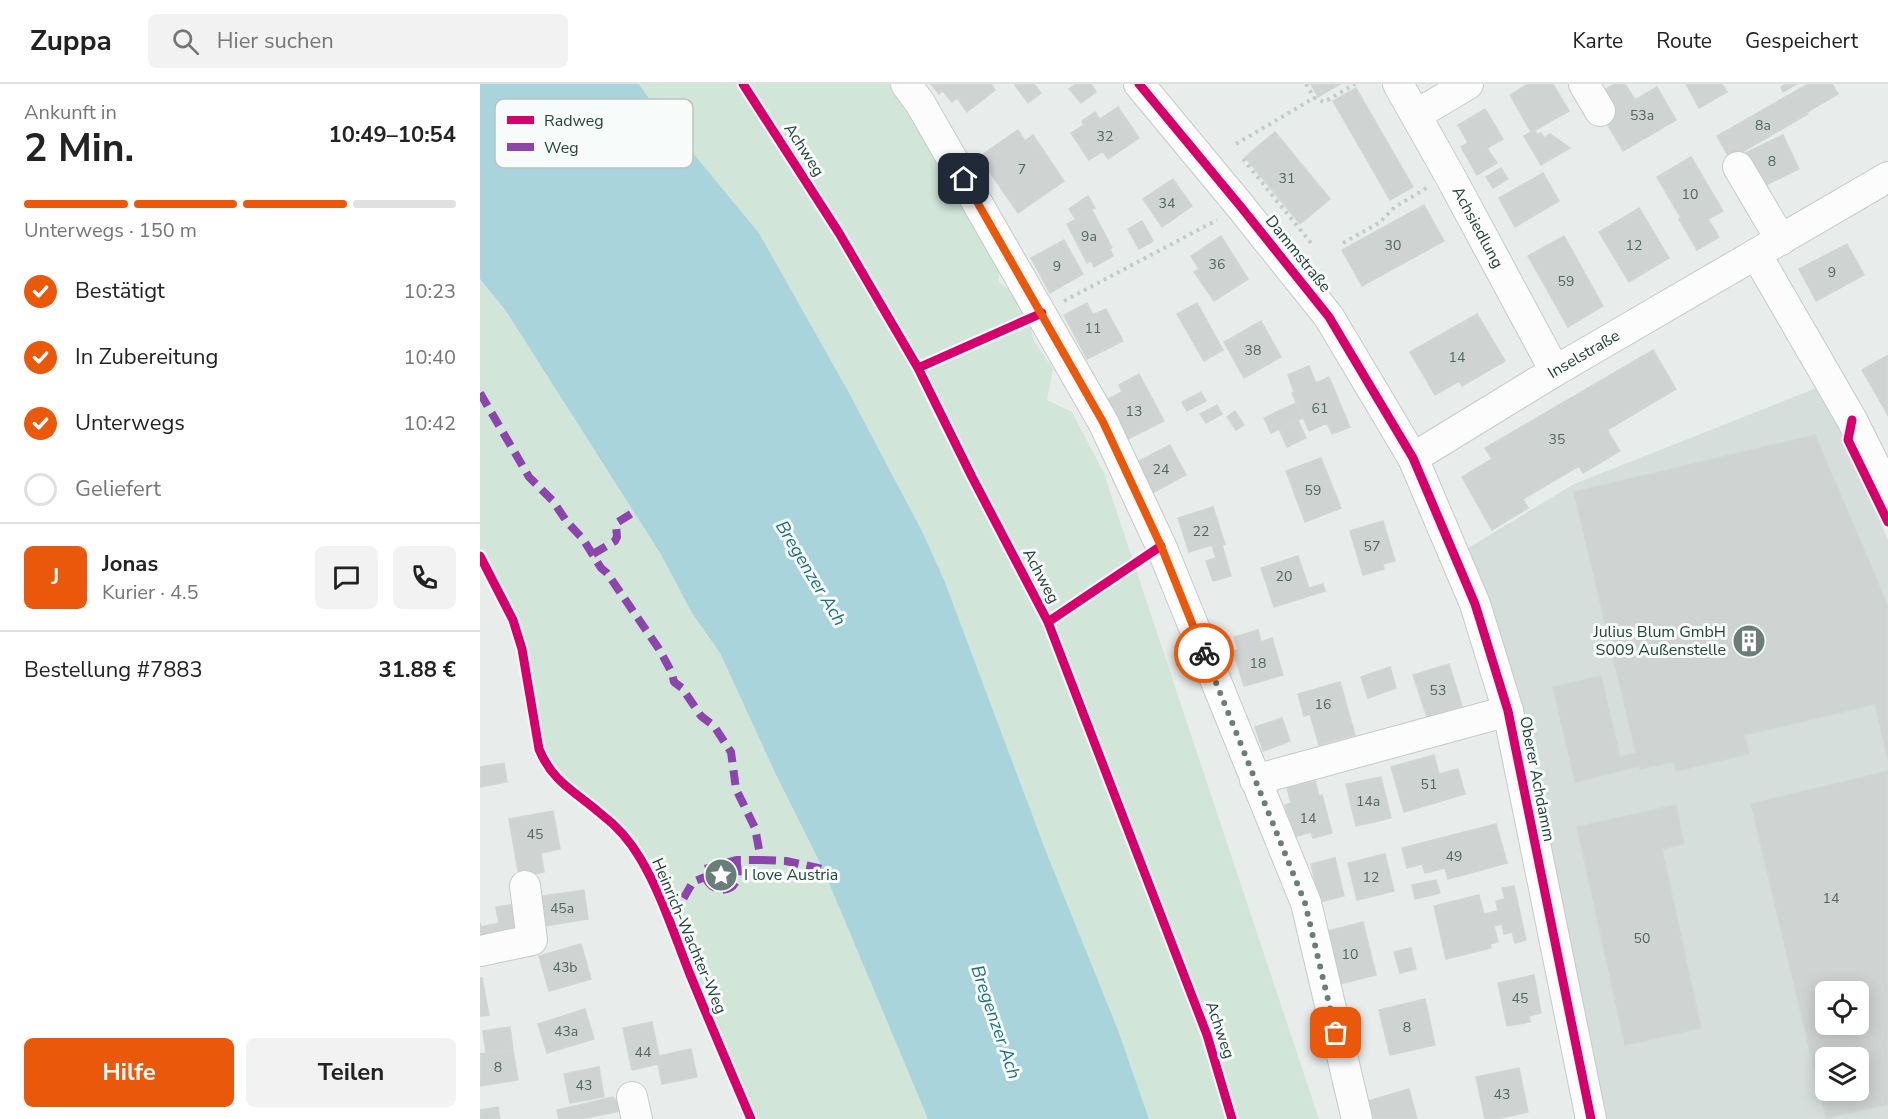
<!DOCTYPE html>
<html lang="de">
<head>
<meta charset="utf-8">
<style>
	body { margin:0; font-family:"Nunito Sans",sans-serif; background:#f2f2f2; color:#222; height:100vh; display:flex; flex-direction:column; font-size:22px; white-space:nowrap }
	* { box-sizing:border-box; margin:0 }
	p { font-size:20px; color:#767676 }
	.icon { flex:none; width:33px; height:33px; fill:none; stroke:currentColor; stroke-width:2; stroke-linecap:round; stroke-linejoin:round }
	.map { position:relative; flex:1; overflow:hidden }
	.drawer { display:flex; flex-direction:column; background:#fff; width:480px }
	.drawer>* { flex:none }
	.fabs { position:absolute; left:1335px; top:897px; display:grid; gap:12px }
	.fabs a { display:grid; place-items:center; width:54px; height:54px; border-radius:9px; background:#fff; box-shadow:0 3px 15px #0003; font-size:30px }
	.pin { position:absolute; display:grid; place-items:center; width:51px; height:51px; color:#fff; margin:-26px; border-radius:12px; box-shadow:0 3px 9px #0006 }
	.courier { position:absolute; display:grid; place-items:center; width:60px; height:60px; margin:-30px; border:4px solid #ea580c; border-radius:50%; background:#fff; color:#222; box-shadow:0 2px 8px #0007 }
	.overview em { font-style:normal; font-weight:700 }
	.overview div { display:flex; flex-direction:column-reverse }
	.overview { display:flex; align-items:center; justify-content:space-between; height:102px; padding:0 24px }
	h1 { font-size:39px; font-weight:700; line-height:45px }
	.bar { display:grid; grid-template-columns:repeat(4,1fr); gap:9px 6px; align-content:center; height:72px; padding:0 24px }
	.bar i { height:8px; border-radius:4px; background:#e0e0e0 }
	.bar .on { background:#ea580c }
	.bar p { grid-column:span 4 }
	.line { display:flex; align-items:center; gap:15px; padding:0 24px; border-top:2px solid #e0e0e0 }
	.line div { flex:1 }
	.round { display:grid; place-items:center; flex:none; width:63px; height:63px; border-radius:9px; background:#f2f2f2 }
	ol { padding:0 24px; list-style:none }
	li { display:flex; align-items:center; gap:18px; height:66px }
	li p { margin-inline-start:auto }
	li .icon { padding:6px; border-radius:50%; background:#ea580c; color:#fff; stroke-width:4 }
	li:last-child { color:#767676 }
	li i { width:33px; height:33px; border:3px solid #e0e0e0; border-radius:50% }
	.action { display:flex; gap:12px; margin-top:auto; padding:12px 24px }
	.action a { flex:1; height:69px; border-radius:9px; background:#ea580c; color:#fff; font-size:24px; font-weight:700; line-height:69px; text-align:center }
	.action a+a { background:#f2f2f2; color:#222 }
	header { display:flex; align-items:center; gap:36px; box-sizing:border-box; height:84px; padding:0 30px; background:#fff; border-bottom:2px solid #e0e0e0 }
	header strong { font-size:28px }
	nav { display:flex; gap:33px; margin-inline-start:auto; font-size:21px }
	.search { width:420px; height:54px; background:#f2f2f2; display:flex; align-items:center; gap:15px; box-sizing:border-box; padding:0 21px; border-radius:9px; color:#767676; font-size:22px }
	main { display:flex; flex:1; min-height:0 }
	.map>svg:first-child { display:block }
	.built { fill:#d6dedb; fill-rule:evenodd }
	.green { fill:#d1e6d8 }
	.water { fill:#a9d4db }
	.building { fill:#cfd4d2; stroke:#d1d6d4; stroke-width:1.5; fill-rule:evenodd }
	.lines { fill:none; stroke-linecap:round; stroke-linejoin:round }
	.minor-casing { stroke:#c5cac8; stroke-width:32 }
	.path { stroke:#c3ccca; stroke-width:4; stroke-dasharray:3 4.5; stroke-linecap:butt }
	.minor { stroke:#fcfcfc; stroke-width:30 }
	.quiet { stroke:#8e44ad; stroke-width:8; stroke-dasharray:15 8; stroke-linecap:butt }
	.cycleway-casing { stroke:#f7fbf9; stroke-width:13 }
	.cycleway { stroke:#d6006c; stroke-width:9 }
	.done { stroke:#697e78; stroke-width:6; stroke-dasharray:0 10.8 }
	.route { stroke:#ea580c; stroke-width:8 }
	.labels { text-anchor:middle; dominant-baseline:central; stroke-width:6; stroke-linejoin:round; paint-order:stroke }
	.number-label { font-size:14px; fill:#506761 }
	.street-label { font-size:16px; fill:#24423a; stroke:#f7fbf9 }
	.poi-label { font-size:16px; fill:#24423a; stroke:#f7fbf9; text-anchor:end }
	.water-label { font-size:18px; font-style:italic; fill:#1c6f80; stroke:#f7fbf9 }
	.key { fill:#f7fbf9; stroke:#b8c4c0; stroke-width:1.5 }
	.key-label { font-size:16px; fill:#24423a }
</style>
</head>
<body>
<header>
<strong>Zuppa</strong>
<div class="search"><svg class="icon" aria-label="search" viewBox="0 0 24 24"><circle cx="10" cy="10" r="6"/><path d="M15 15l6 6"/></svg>Hier suchen</div>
<nav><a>Karte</a><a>Route</a><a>Gespeichert</a></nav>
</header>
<main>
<section class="drawer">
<div class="overview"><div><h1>2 Min.</h1><p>Ankunft in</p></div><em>10:49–10:54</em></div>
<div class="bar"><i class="on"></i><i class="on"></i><i class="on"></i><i></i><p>Unterwegs · 150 m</p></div>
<ol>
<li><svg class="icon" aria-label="check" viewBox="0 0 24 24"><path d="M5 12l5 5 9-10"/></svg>Bestätigt<p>10:23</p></li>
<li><svg class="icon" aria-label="check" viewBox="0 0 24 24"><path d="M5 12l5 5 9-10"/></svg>In Zubereitung<p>10:40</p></li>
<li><svg class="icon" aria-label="check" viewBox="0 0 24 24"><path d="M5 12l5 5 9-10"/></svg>Unterwegs<p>10:42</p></li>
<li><i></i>Geliefert</li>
</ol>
<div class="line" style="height:108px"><b class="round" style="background:#ea580c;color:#fff">J</b><div><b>Jonas</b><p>Kurier · 4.5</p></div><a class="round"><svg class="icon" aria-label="chat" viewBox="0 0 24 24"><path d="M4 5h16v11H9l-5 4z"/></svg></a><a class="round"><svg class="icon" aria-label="phone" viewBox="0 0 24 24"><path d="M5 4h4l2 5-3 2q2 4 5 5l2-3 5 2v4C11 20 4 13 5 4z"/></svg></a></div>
<div class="line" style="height:78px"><div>Bestellung #7883</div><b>31.88 €</b></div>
<div class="action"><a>Hilfe</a><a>Teilen</a></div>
</section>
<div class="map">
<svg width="1408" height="1035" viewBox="0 0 1408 1035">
	<rect width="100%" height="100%" fill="#e8edeb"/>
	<!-- built -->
	<path class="built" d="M1344,301L1408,456V1035H1108L985,466L1094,400ZM1346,908H1378V940H1346ZM1346,974H1378V1006H1346Z"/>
	<!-- green -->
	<path class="green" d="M159,0H409L519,174V198L544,217L554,257L573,285L567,316L592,328L624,389L839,1035H669L638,946L567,770L465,498L443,449L368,307L279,149L175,23Z
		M0,195L26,227L180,469L212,529L240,569L296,691L343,785L448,1035H271C250,986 229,937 209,888C194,850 181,809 160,774C150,757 137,742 121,730C95,708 73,699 59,665L42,565L33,536L0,472Z"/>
	<!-- water -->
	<path class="water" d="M0,0H159L175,23L279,149L368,307L443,449L465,498L567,770L638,946L669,1035H448L343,785L296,691L240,569L212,529L180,469L26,227L0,195Z"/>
	<!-- building -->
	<path class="building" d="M451,0H511L515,6L487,28L477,14L472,18L463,7L459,10Z
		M537,0H554L561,9L548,19L535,1Z
		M596,0H611L616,8L601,19L589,5Z
		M831,0H860L838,13Z
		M1048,0H1073L1089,27L1055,46L1057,51L1061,49L1064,54L1070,50L1090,64L1061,81L1044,52L1051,48L1030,11Z
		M1135,0H1145L1155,16L1177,3L1196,36L1143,67L1124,34L1136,27L1124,6Z
		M1206,0H1242L1247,8L1219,24Z
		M1306,0H1317L1303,8L1301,3Z
		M1328,0H1352L1358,10L1327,28L1328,30L1250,75L1237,52Z
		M876,4L933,103L910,116L853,17Z
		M638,23L659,54L628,75L623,67L609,76L591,49L604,41L602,37L615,28L620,35Z
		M1005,25L1023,55L1007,64L1017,79L997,91L981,63L988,59L978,41Z
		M538,46L545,57L553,51L584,97L538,129L499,73Z
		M795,48L850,115L820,140L765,73Z
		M1303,51L1319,85L1282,103L1265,69Z
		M1211,73L1243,127L1228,135L1239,153L1217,166L1199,135L1201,134L1177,93Z
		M1021,84L1028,95L1013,104L1006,93Z
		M1063,89L1079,117L1035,143L1019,114Z
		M693,95L712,122L682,143L663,115Z
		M608,112L615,124L596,136L589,125Z
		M944,121L964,157L882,202L862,166Z
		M1159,124L1189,174L1149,198L1119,148Z
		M612,126L632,164L630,165L633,172L614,183L611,176L607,179L587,140Z
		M662,137L673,157L659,165L648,145Z
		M741,152L768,195L734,217L714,188L719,185L711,172Z
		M1084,152L1123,222L1088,243L1048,172Z
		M584,156L603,190L570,209L551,174Z
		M1367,160L1384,191L1336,217L1319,185Z
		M607,219L613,231L626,225L643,257L607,275L584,231Z
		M717,219L743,266L724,277L697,230Z
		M997,230L1025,277L982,302L979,297L955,311L930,268Z
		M781,237L801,273L764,294L744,258Z
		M1173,266L1196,305L1127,346L1140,367L1103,389L1099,382L1043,415L1048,424L1012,446L982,393L1012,375L1005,364Z
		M1408,271V331L1382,286Z
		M829,282L836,299L849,293L870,343L852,350L847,339L829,347L812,309L814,308L808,291Z
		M659,290L684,337L644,357L624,317L642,308L639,301Z
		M721,308L726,317L707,327L702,318Z
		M816,319L823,334L791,349L784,334Z
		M737,321L742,330L726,339L720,330Z
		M755,327L764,341L756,346L747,333Z
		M818,336L826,354L807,363L799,345Z
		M1335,351L1408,522V676L1395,620L1265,651L1269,670L1196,687L1194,678L1160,685L1159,682L1095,698L1073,603L1121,592L1140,673L1156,669L1094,408Z
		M690,361L706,391L672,409L655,379Z
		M841,374L861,424L825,438L806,387Z
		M733,423L745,460L742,461L751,492L733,497L726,477L736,474L732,461L709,468L698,434Z
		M903,437L915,477L903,480L904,485L883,491L870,447Z
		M818,472L829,504L843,500L845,507L794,523L781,484Z
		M778,546L781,558L792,554L803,591L764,602L753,567L758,565L754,553Z
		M969,580L982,622L947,633L933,591Z
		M910,583L916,604L888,614L881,593Z
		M860,598L875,651L839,661L830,630L824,632L818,610Z
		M802,634L810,657L783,667L775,643Z
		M954,671L959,690L978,685L985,710L924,728L911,683Z
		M24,679L27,698L0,703V683Z
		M1408,687V1020L1346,1034L1271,720ZM1346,908H1378V940H1346ZM1346,974H1378V1006H1346Z
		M901,693L911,734L876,742L866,700Z
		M835,696L839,712L842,711L852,749L833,754L831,748L814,753L805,721L811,719L807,704Z
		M1196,721L1204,760L1182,765L1221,944L1145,961L1097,743Z
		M73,727L80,765L61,769L64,788L39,793L29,735Z
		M1016,740L1027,779L968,795L965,784L945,789L942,780L927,784L922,764Z
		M905,770L914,807L877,816L868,779Z
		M855,774L864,812L840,818L831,780Z
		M956,796L960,809L935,815L932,801Z
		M1034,802L1046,856L1035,859L1032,848L1024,850L1022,840L1014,842L1018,858L1010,860L1011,864L966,875L954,822L999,811L1004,830L1018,827L1016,817L1025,815L1022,804Z
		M104,806L108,835L60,843L56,813Z
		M34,820L40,853L0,861V839L1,843L19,839L16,823Z
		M883,838L896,891L856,901L844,848Z
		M101,860L111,895L69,907L59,872Z
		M931,864L936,885L920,889L914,868Z
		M1054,891L1061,929L1049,932L1050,938L1027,942L1018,899Z
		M0,894H2L9,931L0,932Z
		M945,915L955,961L910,971L899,926Z
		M105,925L114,955L67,969L58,940Z
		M172,938L179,972L211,965L217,993L182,1000L178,980L152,986L143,944Z
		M30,943L33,966L6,969L3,947Z
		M33,966L38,996L0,1002V970Z
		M119,983L124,1013L90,1019L84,990Z
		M1039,984L1048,1028L1016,1035H1005L996,993Z
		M929,1005L937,1035H894L888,1017Z
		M133,1013L145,1026L101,1035H79L77,1026Z
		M18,1023L20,1035H0V1026Z"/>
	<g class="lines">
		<!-- minor casing -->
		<g class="minor-casing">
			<g id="minor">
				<path d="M426,0L440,19L623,338L681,462L826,819L877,1035"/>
				<path d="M659,0L761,123L849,233L933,374L995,520L1028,627L1111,1035"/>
				<path id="s1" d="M918,0L970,92L1075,287"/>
				<path d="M1104,0L1120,27"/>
				<path d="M936,31L988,0"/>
				<path d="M1258,83L1301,156"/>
				<path d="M1276,170L1372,336L1408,408"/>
				<path id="s2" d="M933,374L1075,287L1408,93"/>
				<path d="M775,696L1028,627"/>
				<path d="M0,867L52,856L45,802"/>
				<path d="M152,1013L157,1035"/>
			</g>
		</g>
		<!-- path -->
		<path class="path" d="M826,0L834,14
			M756,60L834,14L844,18L875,0
			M763,75L831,159
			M863,159L899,139L915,123L948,103
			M584,217L737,136"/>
		<!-- minor -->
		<use href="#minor" class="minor"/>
		<!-- quiet -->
		<path class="quiet" d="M0,309L49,393L73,417L87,438L103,455L121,484L127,489L179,565L192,589L194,598L202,604L221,632L234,642L251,668L256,705L275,744L281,776H256
			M113,470L135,457L137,453L136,441L138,438L154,428
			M256,776C267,817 222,811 225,785Z
			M281,776L306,777L343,785
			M183,823L202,817L213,798L225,793"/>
		<!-- cycleway casing -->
		<g class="cycleway-casing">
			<path id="cycleway" d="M263,0L359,149L438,284L492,393L568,538L727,951L752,1035
				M659,0L761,123L849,233L933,374L995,520L1028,627L1111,1035
				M438,284L562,229
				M1372,336L1368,356L1408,438
				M0,472L33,536L42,565L59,665C73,699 95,707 121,730C137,742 150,757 160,774C181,809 194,850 209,888C229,937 250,986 271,1035
				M568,538L681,462"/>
		</g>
		<!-- cycleway -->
		<use href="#cycleway" class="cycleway"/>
	</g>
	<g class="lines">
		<!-- done -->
		<path class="done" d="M724,569L825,819L856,949"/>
		<!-- route -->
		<path class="route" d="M484,95L623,338L681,462L724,569"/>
	</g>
	<!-- icons -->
	<defs>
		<g id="building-disc" transform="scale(1.725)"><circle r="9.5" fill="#697e78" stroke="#f7fbf9"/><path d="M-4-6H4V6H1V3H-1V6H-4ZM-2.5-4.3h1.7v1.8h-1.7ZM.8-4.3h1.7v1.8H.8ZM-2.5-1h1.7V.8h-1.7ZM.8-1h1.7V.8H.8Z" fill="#fff"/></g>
		<g id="sight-disc" transform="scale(1.725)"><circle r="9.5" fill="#697e78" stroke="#f7fbf9"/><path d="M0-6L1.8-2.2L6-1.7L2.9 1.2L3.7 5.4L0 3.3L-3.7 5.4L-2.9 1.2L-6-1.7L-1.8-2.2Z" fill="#fff"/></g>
	</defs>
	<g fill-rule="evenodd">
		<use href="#building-disc" x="1269" y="557"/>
		<use href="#sight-disc" x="241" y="791"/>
	</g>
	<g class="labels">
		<!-- number labels -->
		<g class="number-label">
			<text x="1162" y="31">53a</text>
			<text x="1283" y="41">8a</text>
			<text x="625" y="52">32</text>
			<text x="1292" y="77">8</text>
			<text x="542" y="85">7</text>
			<text x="807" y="94">31</text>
			<text x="1210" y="110">10</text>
			<text x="687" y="119">34</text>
			<text x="609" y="152">9a</text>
			<text x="913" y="161">30</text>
			<text x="1154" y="161">12</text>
			<text x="737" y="180">36</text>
			<text x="577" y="182">9</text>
			<text x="1352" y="188">9</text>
			<text x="1086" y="197">59</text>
			<text x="613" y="244">11</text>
			<text x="773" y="266">38</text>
			<text x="977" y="273">14</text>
			<text x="840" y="324">61</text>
			<text x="654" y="327">13</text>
			<text x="1077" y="355">35</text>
			<text x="681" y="385">24</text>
			<text x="833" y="406">59</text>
			<text x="721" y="447">22</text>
			<text x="892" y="462">57</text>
			<text x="804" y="492">20</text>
			<text x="778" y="579">18</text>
			<text x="958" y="606">53</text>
			<text x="843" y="620">16</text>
			<text x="949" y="700">51</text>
			<text x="888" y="717">14a</text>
			<text x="828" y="734">14</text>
			<text x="55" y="750">45</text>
			<text x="974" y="772">49</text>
			<text x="891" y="793">12</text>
			<text x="1351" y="814">14</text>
			<text x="82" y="824">45a</text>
			<text x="1162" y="854">50</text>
			<text x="870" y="870">10</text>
			<text x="85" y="883">43b</text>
			<text x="1040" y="914">45</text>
			<text x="927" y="943">8</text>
			<text x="86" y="947">43a</text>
			<text x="163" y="968">44</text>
			<text x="18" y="983">8</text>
			<text x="104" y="1001">43</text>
			<text x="1022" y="1010">43</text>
		</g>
		<!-- street labels -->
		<g class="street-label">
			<text transform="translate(324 66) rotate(57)">Achweg</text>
			<text stroke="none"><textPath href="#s1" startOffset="164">Achsiedlung</textPath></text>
			<text transform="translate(818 170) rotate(51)">Dammstraße</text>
			<text stroke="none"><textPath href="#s2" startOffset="200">Inselstraße</textPath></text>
			<text transform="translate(561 492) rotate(62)">Achweg</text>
			<text transform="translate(1057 695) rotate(79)">Oberer Achdamm</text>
			<text transform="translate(209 852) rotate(67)">Heinrich-Wachter-Weg</text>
			<text transform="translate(740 946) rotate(71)">Achweg</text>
		</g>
		<!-- poi labels -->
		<g class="poi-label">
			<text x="1246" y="548">Julius Blum GmbH<tspan x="1246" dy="18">S009 Außenstelle</tspan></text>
			<text x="264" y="791" text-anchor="start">I love Austria</text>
		</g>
		<!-- water labels -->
		<g class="water-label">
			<text transform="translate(331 489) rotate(59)">Bregenzer Ach</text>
			<text transform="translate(516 938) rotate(71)">Bregenzer Ach</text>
		</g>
	</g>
	<!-- legend -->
	<rect x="15" y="15" width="198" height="69" rx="9" class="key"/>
	<rect x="27" y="32" width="27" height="8" fill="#d6006c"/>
	<rect x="27" y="59" width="27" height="8" fill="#8e44ad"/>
	<g class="key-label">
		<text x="64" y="42">Radweg</text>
		<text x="64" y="69">Weg</text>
	</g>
</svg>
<div class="fabs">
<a><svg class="icon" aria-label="locate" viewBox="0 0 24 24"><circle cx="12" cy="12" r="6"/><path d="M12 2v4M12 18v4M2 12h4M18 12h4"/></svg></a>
<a><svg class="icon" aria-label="layers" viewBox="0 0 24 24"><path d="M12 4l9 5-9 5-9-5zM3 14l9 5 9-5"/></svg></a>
</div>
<div class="pin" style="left:856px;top:949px;background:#ea580c"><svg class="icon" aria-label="bag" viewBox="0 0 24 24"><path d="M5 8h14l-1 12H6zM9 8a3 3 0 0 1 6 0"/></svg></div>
<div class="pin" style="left:484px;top:95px;background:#1f2937"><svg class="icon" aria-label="home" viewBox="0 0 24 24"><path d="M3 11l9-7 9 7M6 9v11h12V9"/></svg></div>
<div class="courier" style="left:724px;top:569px"><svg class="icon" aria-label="bike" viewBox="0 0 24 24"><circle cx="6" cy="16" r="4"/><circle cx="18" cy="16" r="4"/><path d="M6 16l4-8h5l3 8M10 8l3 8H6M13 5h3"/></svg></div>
</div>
</main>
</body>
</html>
